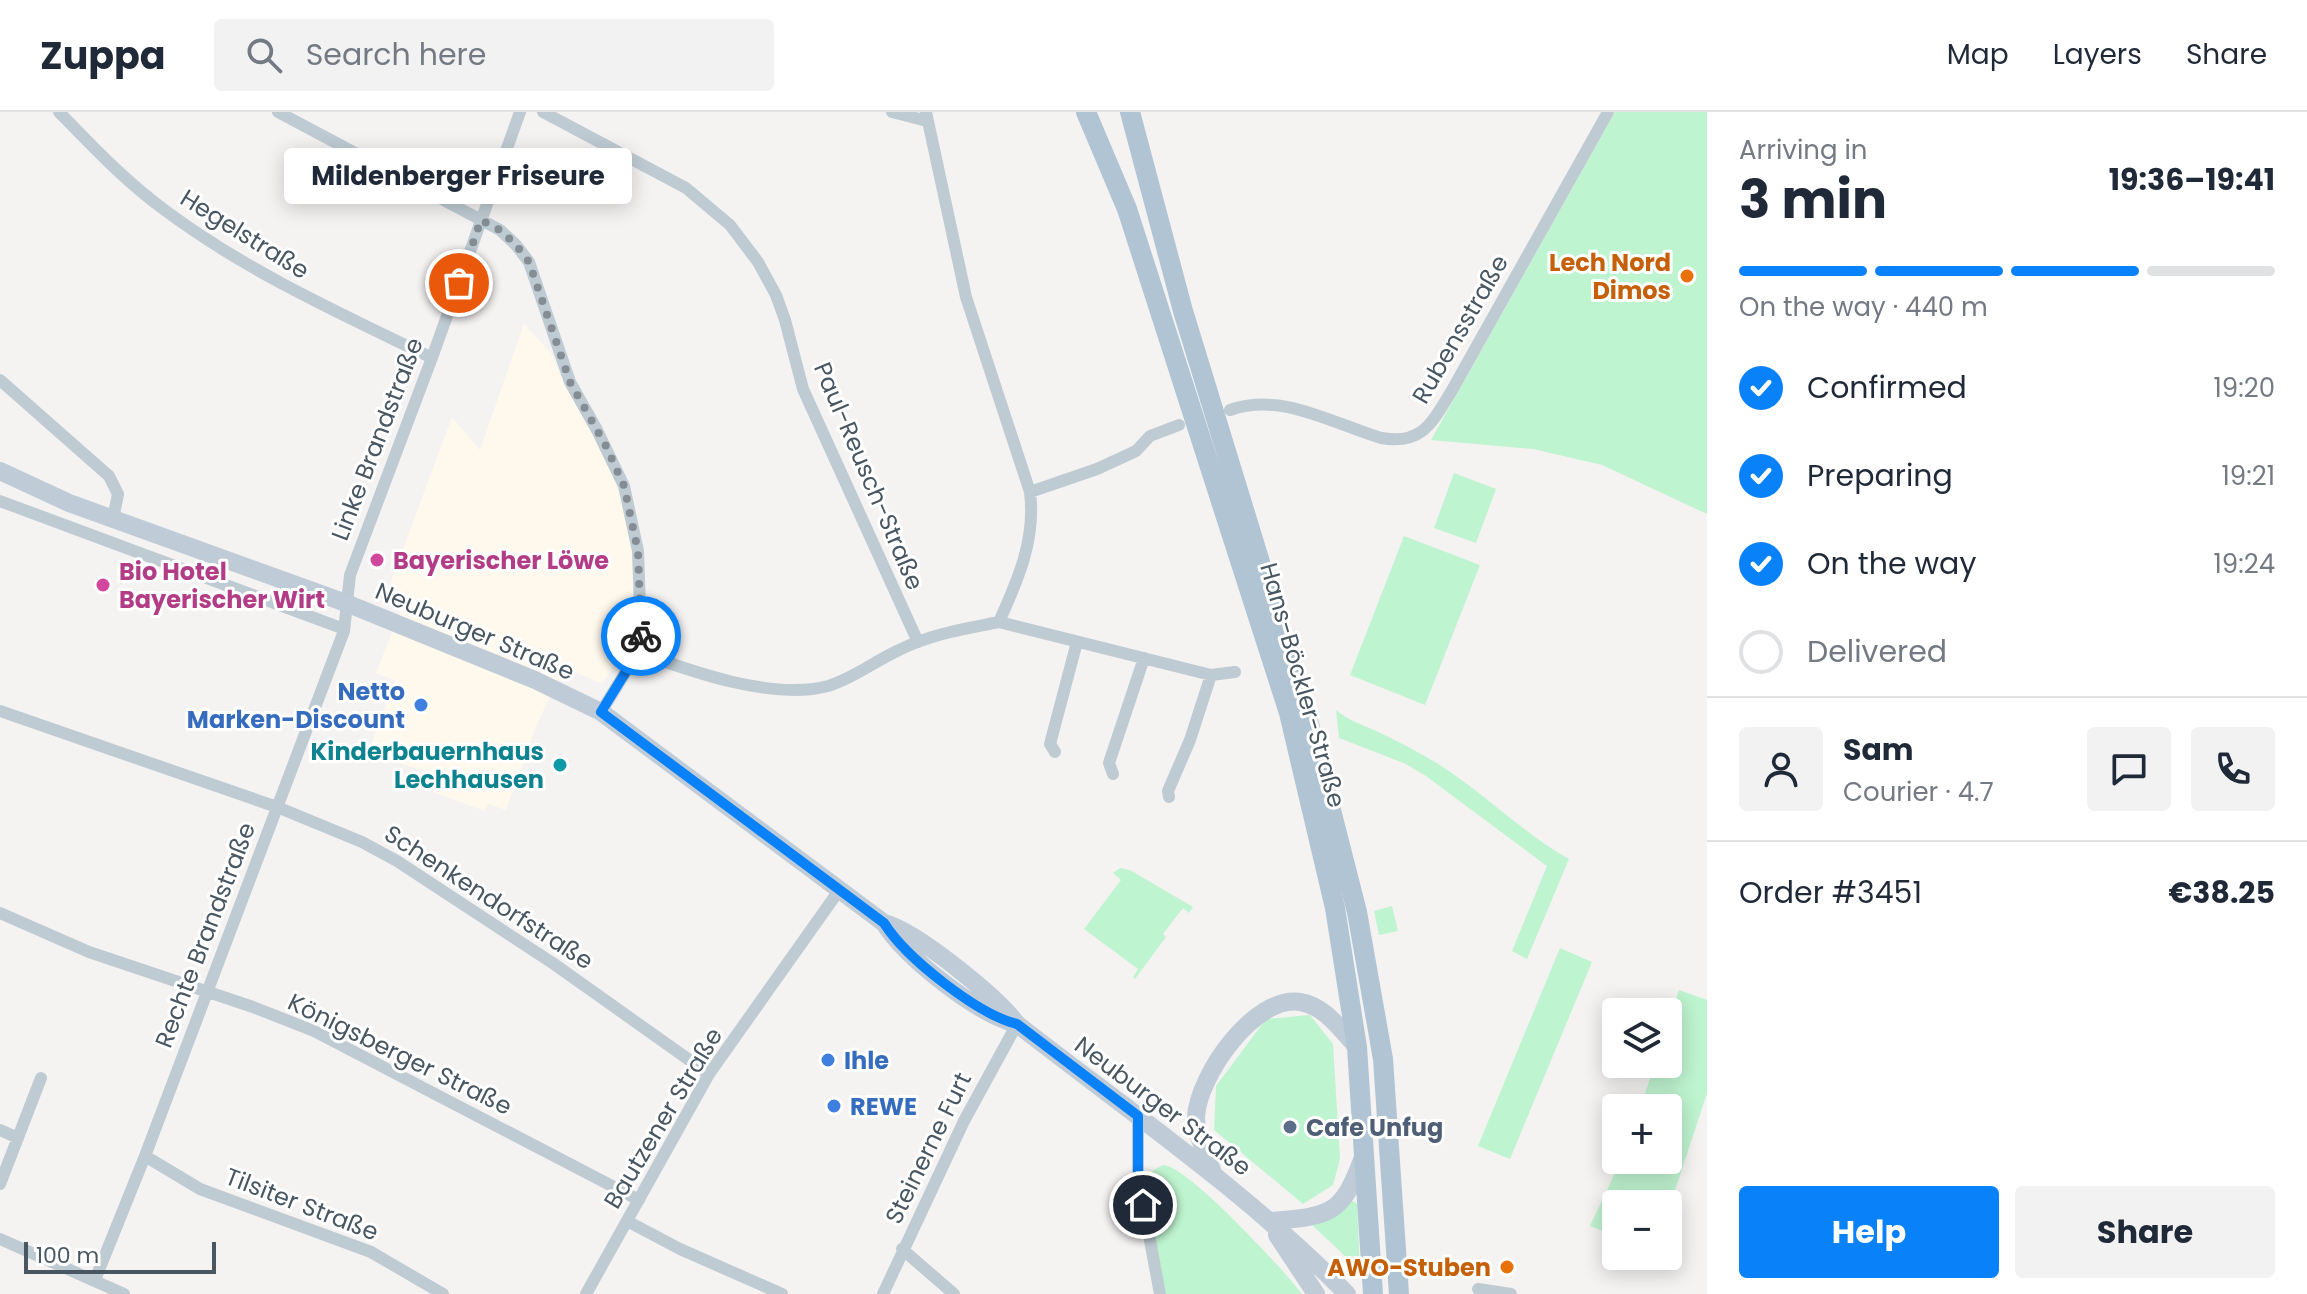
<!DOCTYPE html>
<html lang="en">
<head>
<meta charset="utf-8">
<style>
	body { margin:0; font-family:Poppins,sans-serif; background:#f2f2f3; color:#1f2937; height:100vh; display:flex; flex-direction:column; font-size:30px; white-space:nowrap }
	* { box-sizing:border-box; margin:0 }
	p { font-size:26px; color:#747a83 }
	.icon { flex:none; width:44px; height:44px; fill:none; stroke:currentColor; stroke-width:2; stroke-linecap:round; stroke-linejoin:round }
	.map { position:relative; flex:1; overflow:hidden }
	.side { display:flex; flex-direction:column; background:#fff; width:600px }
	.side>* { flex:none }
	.controls { position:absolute; left:1602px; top:886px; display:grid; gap:16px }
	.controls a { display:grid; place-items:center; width:80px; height:80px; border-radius:8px; background:#fff; box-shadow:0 4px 20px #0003; font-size:40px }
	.scale { position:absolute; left:24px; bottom:20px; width:192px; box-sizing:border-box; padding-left:8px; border:4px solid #485762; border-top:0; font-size:22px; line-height:28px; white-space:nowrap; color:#485762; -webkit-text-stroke:6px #fff; paint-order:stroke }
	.pin { position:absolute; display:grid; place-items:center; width:68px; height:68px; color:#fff; margin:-34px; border:4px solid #fff; border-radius:50%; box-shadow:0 2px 8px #0007 }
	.courier { position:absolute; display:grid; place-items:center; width:80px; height:80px; margin:-40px; border:6px solid #0981f8; border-radius:50%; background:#fff; color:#222; box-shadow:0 2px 10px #0007 }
	.bubble { position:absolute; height:56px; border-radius:8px; background:#fff; box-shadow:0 4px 20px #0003; font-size:26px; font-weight:700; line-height:56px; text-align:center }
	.summary em { font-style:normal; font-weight:700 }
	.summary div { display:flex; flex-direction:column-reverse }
	.summary { display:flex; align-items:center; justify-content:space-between; height:136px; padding:0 32px }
	h1 { font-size:52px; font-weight:700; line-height:60px }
	.bar { display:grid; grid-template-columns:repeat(4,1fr); gap:12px 8px; align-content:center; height:96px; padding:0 32px }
	.bar i { height:10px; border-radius:6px; background:#e0e1e3 }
	.bar .on { background:#0981f8 }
	.bar p { grid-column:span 4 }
	.line { display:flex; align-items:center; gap:20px; padding:0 32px; border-top:2px solid #e0e1e3 }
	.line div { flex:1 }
	.round { display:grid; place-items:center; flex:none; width:84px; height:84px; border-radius:8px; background:#f2f2f3 }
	ol { padding:0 32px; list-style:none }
	li { display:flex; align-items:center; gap:24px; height:88px }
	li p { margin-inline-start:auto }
	li .icon { padding:8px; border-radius:50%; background:#0981f8; color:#fff; stroke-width:4 }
	li:last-child { color:#747a83 }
	li i { width:44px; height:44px; border:4px solid #e0e1e3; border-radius:50% }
	.cta { display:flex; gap:16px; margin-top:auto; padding:16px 32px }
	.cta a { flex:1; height:92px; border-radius:8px; background:#0981f8; color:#fff; font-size:32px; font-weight:700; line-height:92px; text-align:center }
	.cta a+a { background:#f2f2f3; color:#1f2937 }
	header { display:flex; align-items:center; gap:48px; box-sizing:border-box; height:112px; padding:0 40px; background:#fff; border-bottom:2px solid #e0e1e3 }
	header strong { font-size:38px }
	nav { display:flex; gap:44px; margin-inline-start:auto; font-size:28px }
	.search { width:560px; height:72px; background:#f2f2f3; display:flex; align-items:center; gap:20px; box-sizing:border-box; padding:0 28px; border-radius:8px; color:#747a83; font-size:30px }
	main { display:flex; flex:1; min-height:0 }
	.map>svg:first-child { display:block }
	.commercial { fill:#fef8ed }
	.green { fill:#bff4d0 }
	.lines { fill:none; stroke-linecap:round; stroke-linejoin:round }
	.street { stroke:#bfcbd3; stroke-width:12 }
	.secondary { stroke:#bfccd7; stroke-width:18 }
	.primary { stroke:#b0c4d3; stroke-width:20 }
	.done { stroke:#858d94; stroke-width:8; stroke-dasharray:0 14.4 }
	.route { stroke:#0981f8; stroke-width:10 }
	.food-dot { fill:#e8710a; stroke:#fff; stroke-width:3 }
	.hotel-dot { fill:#d1479c; stroke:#fff; stroke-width:3 }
	.shop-dot { fill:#3f7fe0; stroke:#fff; stroke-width:3 }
	.culture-dot { fill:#0f9aa8; stroke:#fff; stroke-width:3 }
	.service-dot { fill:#5c6f8a; stroke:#fff; stroke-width:3 }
	.labels { text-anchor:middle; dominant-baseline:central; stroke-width:6; stroke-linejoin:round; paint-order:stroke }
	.street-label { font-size:24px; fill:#485762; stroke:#fff }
	.food-label { font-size:24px; font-weight:bold; fill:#c56008; stroke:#fff; text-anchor:end }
	.hotel-label { font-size:24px; font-weight:bold; fill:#b23c85; stroke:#fff; text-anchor:start }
	.shop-label { font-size:24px; font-weight:bold; fill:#366cbe; stroke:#fff; text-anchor:start }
	.culture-label { font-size:24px; font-weight:bold; fill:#0d838f; stroke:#fff; text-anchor:end }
	.service-label { font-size:24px; font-weight:bold; fill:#4e5e75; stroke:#fff; text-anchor:start }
</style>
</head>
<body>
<header>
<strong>Zuppa</strong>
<div class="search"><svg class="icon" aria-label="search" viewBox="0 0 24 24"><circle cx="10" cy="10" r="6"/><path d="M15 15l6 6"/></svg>Search here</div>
<nav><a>Map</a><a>Layers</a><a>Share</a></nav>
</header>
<main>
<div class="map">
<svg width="1707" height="1182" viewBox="0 0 1707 1182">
	<rect width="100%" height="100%" fill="#f5f2f2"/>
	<!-- commercial -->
	<path class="commercial" d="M524,212L551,241L565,273L622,376L635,443V521L602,572L564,555L537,612L506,698L488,692L485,699L430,679L437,663L368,641L395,569L376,561L404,490L386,483L452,305L480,338Z"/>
	<!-- green -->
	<path class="green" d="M1615,0H1707V402L1602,353L1533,337L1431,328Z
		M1454,361L1496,377L1476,431L1434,416Z
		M1404,424L1480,453L1425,593L1350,563Z
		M1336,598C1348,608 1360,612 1374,618C1397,629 1419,640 1440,653C1485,682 1523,721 1569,747L1527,847L1512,839L1547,754L1426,664L1406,652L1339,626Z
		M1120,756L1130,758L1193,795L1189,801L1183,796L1163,822L1166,825L1135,867L1133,865L1138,857L1084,817L1121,768L1113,761Z
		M1392,794L1398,819L1379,823L1374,799Z
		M1560,836L1592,850L1510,1047L1478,1034Z
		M1679,878L1707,888V981L1668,1100V1092H1616V1124L1590,1114L1621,1048H1668V996H1640L1655,952H1668V911Z
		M1310,903L1333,932L1340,1047L1333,1073L1303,1092L1214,1018L1216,974L1266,907Z
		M1163,1053C1187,1053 1284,1158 1302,1182H1166L1146,1084C1146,1068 1147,1060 1163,1053Z
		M1353,1089L1357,1092L1360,1158L1312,1113Z"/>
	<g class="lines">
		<!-- street -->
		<path class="street" d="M59,0C93,35 127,71 166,99C248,160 341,202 432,246
			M278,0L500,118L516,133L529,150L570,270L597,318L624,374L638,439L641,524L638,540L601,600
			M543,0L686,76L730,113L758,150L776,183L785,208L803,277L918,530
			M892,0L927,9
			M926,0L966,185L1030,380C1036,427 1018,468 999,510
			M0,268L109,364L118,382L113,407
			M1230,298C1282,280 1331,311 1381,326C1422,333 1432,311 1451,280L1608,0
			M1030,380L1097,357L1136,339L1150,324L1179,313
			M0,389L344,517
			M638,540C690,559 773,589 828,574C854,566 875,549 899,538C931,522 964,517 999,510L1211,563L1235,560
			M0,599L277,695L362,730L397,749L554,852L709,962
			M1055,640L1050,632L1077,530
			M1113,662L1109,651L1144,546
			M1169,685L1168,679L1190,628L1211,563
			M0,801L89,840L253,895L314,919L639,1088
			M1138,1004V1064L1160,1182
			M0,1018L18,1026
			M145,1044L200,1077L371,1140L443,1182
			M0,1072L41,966
			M627,1109L680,1137L782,1182
			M0,1127L124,1182
			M902,1137L954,1182
			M95,1168L145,1044L344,519L350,463L433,243L520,0
			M1478,1177L1511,1182
			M586,1182L709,962L840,777
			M883,1182L964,1009L1017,912"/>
		<!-- secondary -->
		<path class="secondary" d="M0,359L69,391L346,491L535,568L601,600L884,811C906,846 977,902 1017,912
			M884,811C916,819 997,885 1017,912C1130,1000 1247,1080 1347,1182
			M1212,1058C1206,1041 1196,1024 1196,1005C1198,964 1254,883 1300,890C1325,894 1340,917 1357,935
			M1271,1109C1331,1104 1342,1103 1363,1045
			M1277,1123L1316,1182"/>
		<!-- primary -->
		<path class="primary" d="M1086,0L1127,97L1289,601L1335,796L1357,935L1373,1182
			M1130,0L1183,199L1306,600L1357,800L1383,947L1399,1182"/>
	</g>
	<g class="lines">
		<!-- done -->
		<path class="done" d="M459,171L481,108L500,118L516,133L529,150L570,270L606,334L624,374L638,439L641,524"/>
		<!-- route -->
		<path class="route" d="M641,524L638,540L601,600L884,811C906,846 977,902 1017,912L1138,1004V1064L1143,1093"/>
	</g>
	<!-- markers -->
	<g class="food-dot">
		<circle cx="1687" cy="164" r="8"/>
		<circle cx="1507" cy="1155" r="8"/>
	</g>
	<g class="hotel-dot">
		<circle cx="377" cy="448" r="8"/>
		<circle cx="103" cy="473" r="8"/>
	</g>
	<g class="shop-dot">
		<circle cx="421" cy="593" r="8"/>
		<circle cx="828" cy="948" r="8"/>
		<circle cx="834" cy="994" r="8"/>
	</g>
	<circle class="culture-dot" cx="560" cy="653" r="8"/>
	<circle class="service-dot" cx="1290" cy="1015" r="8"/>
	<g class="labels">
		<!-- street labels -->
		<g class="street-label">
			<text transform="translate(245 122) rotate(32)">Hegelstraße</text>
			<text transform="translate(1460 217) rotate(-60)">Rubensstraße</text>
			<text transform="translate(377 327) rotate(-69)">Linke Brandstraße</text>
			<text transform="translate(869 364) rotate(67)">Paul-Reusch-Straße</text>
			<text transform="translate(475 519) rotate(23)">Neuburger Straße</text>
			<text transform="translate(1303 573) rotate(74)">Hans-Böckler-Straße</text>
			<text transform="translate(489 785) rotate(33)">Schenkendorfstraße</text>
			<text transform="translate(205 823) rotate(-69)">Rechte Brandstraße</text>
			<text transform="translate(400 942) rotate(26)">Königsberger Straße</text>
			<text transform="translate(1163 994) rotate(37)">Neuburger Straße</text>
			<text transform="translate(663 1006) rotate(-59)">Bautzener Straße</text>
			<text transform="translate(928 1036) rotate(-64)">Steinerne Furt</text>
			<text transform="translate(302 1092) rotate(21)">Tilsiter Straße</text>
		</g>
		<!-- food labels -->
		<g class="food-label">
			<text x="1671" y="150">Lech Nord<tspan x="1671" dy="28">Dimos</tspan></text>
			<text x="1491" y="1155">AWO-Stuben</text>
		</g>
		<!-- hotel labels -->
		<g class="hotel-label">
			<text x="393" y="448">Bayerischer Löwe</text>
			<text x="119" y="459">Bio Hotel<tspan x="119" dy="28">Bayerischer Wirt</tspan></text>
		</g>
		<!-- shop labels -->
		<g class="shop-label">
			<text x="405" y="579" text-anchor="end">Netto<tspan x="405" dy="28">Marken-Discount</tspan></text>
			<text x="844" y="948">Ihle</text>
			<text x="850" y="994">REWE</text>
		</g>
		<!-- culture labels -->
		<g class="culture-label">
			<text x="544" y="639">Kinderbauernhaus<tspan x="544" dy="28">Lechhausen</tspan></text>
		</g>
		<!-- service labels -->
		<g class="service-label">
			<text x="1306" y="1015">Cafe Unfug</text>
		</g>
	</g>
</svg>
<div class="controls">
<a><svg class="icon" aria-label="layers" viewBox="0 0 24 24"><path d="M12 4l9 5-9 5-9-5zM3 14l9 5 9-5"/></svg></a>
<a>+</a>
<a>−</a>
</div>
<div class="scale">100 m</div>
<div class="pin" style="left:459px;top:171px;background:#ea580c"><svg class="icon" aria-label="bag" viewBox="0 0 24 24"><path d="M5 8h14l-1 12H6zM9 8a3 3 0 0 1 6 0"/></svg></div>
<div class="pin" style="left:1143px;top:1093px;background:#1f2937"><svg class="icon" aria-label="home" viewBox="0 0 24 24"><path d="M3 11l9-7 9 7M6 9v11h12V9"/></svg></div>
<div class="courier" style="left:641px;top:524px"><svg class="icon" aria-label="bike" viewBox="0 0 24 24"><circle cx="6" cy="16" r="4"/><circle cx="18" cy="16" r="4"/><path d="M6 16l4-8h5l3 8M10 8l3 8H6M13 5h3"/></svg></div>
<div class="bubble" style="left:284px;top:36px;width:348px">Mildenberger Friseure</div>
</div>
<section class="side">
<div class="summary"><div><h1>3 min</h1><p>Arriving in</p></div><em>19:36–19:41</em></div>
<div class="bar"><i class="on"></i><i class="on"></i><i class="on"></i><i></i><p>On the way · 440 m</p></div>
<ol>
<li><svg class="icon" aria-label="check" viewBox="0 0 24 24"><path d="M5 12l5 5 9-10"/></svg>Confirmed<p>19:20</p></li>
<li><svg class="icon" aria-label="check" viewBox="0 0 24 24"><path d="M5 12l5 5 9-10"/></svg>Preparing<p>19:21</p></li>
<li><svg class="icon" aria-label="check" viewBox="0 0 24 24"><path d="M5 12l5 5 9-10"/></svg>On the way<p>19:24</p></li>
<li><i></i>Delivered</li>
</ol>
<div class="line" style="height:144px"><a class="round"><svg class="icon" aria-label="person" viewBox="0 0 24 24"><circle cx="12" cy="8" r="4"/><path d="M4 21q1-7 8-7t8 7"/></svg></a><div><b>Sam</b><p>Courier · 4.7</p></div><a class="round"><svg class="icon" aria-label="chat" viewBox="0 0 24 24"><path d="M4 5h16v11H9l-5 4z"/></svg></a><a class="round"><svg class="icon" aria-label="phone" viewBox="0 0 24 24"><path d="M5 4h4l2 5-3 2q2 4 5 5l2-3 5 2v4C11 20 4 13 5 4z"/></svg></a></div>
<div class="line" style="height:104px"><div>Order #3451</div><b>€38.25</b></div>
<div class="cta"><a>Help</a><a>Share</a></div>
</section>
</main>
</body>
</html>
